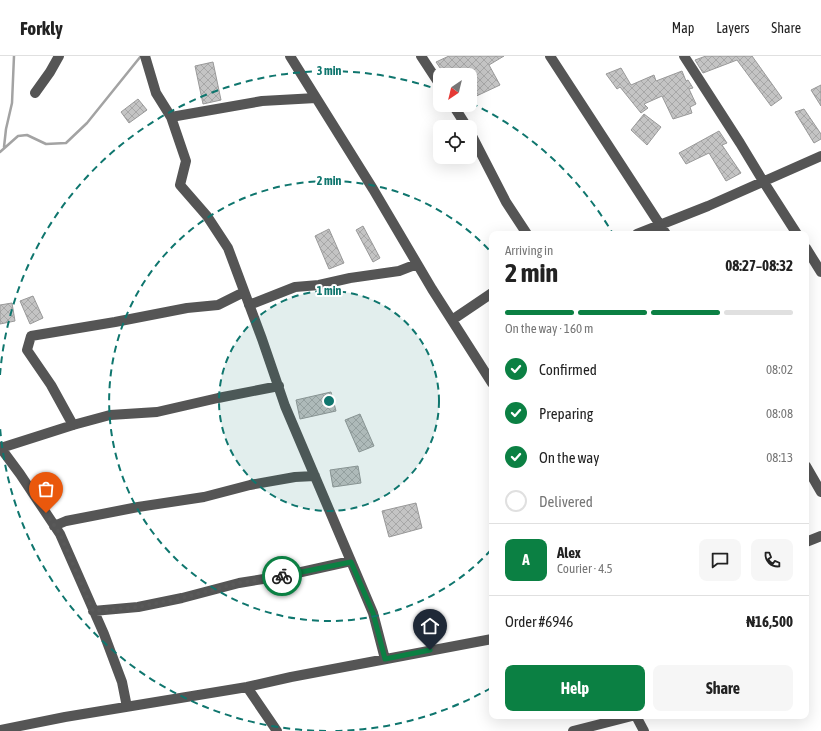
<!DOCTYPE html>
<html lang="en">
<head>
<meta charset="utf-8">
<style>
	body { margin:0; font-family:"Asap Condensed",sans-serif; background:#f6f6f6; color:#222; height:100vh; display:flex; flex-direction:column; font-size:15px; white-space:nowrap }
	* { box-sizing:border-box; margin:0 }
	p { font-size:13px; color:#767676 }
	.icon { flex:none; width:22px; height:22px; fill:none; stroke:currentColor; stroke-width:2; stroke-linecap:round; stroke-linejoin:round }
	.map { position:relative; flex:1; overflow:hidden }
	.drawer { position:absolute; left:489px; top:175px; width:320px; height:488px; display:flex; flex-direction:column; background:#fff; border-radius:8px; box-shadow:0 4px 16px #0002 }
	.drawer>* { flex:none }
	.needle { width:26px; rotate:215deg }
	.fabs { position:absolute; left:433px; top:12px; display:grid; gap:8px }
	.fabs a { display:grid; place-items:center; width:44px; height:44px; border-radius:8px; background:#fff; box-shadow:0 4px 16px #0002; font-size:20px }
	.pin { position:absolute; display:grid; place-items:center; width:34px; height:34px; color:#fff; margin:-41px -17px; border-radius:50% 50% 50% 0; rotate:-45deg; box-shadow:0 0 4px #0007 }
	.pin .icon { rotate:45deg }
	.courier { position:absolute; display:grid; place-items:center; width:40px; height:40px; margin:-20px; border:3px solid #0b8043; border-radius:50%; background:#fff; color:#222; box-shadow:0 1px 5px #0007 }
	.head em { font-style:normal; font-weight:700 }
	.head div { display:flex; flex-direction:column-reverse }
	.head { display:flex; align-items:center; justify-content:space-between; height:68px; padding:0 16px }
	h1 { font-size:26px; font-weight:700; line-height:30px }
	.bar { display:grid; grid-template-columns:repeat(4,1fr); gap:6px 4px; align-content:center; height:48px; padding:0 16px }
	.bar i { height:5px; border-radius:3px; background:#e0e0e0 }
	.bar .selected { background:#0b8043 }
	.bar p { grid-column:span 4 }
	.line { display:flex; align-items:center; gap:10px; padding:0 16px; border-top:1px solid #e0e0e0 }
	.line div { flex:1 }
	.round { display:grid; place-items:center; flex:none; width:42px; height:42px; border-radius:8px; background:#f6f6f6 }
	ol { padding:0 16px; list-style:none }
	li { display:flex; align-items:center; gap:12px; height:44px }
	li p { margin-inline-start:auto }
	li .icon { padding:4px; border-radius:50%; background:#0b8043; color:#fff; stroke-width:4 }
	li:last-child { color:#767676 }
	li i { width:22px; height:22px; border:2px solid #e0e0e0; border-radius:50% }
	.button { display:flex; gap:8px; margin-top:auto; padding:8px 16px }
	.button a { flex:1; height:46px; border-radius:8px; background:#0b8043; color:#fff; font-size:16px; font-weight:700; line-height:46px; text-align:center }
	.button a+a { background:#f6f6f6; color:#222 }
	header { display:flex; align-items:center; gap:24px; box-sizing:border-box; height:56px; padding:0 20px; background:#fff; border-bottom:1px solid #e0e0e0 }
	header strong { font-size:19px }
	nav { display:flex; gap:22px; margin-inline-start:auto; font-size:14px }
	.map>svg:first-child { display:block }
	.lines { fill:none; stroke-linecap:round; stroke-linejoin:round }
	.stream { stroke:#a3a3a3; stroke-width:2.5 }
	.building { fill:url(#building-cross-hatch); stroke:#999 }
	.minor { stroke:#555; stroke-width:10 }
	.done { stroke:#595959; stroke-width:4; stroke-dasharray:0 7.2 }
	.route { stroke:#0b8043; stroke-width:5 }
	.ring { fill:none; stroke:#0f766e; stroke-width:2; stroke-dasharray:7 5 }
	.centre { fill:#0f766e; stroke:#fff; stroke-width:2 }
	.ring-label { font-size:12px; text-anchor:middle; font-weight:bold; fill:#0f766e; stroke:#fff; stroke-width:4; stroke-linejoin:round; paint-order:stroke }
</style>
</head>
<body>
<header>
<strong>Forkly</strong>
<nav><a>Map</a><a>Layers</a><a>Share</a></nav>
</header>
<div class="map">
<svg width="821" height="675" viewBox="0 0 821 675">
	<defs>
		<pattern id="building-cross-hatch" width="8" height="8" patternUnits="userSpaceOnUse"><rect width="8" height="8" fill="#c4c4c4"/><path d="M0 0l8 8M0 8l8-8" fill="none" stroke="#a7a7a7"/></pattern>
	</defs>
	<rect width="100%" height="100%" fill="#fff"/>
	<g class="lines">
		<!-- stream -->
		<path class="stream" d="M4,91L6,73L12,47L14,0
			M0,96L18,80L27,79L46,88L66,87L87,67L141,0"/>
	</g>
	<!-- building -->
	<path class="building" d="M449,0H504L489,9L500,29L470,43V19H445L436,6Z
		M706,0H752L782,42L771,50L737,4L703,17L695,4Z
		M213,6L221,44L203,48L195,10Z
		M621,12L631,29L654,19L656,25L682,15L686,25L688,24L693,32L689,33L696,48L690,51L692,57L673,63L662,40L644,48L648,52L641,57L620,31L617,33L606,18Z
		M821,29V50L811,34Z
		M138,43L147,54L129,67L121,56Z
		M804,53L821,78V83L814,87L795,56Z
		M644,58L661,71L647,89L631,74Z
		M719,75L727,87L722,89L741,117L726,125L709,97L686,108L679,97Z
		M363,170L380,202L373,206L356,174Z
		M329,173L344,207L329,213L315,180Z
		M33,240L43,262L30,268L20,245Z
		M12,247L15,265L0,268V249Z
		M331,336L336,355L300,363L296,344Z
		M360,358L374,390L359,396L345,364Z
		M358,410L361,427L333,431L330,414Z
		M416,447L422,472L389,481L382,455Z"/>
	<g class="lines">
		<!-- minor -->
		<path class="minor" d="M145,0L156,37L171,61L186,105L180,129L207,160L228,192L262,283L285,350L373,557L385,603
			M290,0L373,133L432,233L492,327
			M421,0L440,29
			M550,0L666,178
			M684,0L740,87L763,125L797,178
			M35,37L50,16L59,0
			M453,49L467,71
			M171,61L262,45L316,42
			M470,76L506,146L527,178
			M637,178L708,150L821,100
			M806,192L821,216
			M249,249L295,231L319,229L350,222L399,215L417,208
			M452,264L492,237
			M73,369L51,329L27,294L31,280L115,266L187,252L218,249L244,236
			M0,391L20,418L60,478L104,578L122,626L127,651
			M1,392L73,369L110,359L157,356L218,342L279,330
			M806,410L821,436
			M54,470L66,465L138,451L204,441L250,429L295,421L315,420
			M806,486L821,480
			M93,555L138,551L182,542L239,527L288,519L351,505
			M247,631L277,675
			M636,660L644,675
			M0,674L65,661L247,631L291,621L492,583
			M573,675L632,660"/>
	</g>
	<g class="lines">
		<!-- done -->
		<path class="done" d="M46,457L60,478L93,555L138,551L182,542L239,527L282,520"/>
		<!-- route -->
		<path class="route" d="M282,520L351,506L373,557L385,603L430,594"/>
	</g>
	<!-- distance rings -->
	<circle cx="329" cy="345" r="110" fill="#0f766e" fill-opacity=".12"/>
	<g class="ring">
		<circle cx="329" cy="345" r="110"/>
		<path d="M491 494A220 220 0 1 1 491 196"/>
		<path d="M491 632A330 330 0 0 1 332 675M326 675A330 330 0 0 1 0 371M0 319A330 330 0 0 1 439 34M471 47A330 330 0 0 1 613 178"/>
	</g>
	<circle cx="329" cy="345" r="6" class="centre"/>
	<g class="ring-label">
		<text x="329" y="19">3 min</text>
		<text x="329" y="129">2 min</text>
		<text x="329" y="239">1 min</text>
	</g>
</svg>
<div class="fabs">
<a><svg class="needle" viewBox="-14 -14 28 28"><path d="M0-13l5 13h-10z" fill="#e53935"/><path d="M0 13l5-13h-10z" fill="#767676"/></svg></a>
<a><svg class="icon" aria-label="locate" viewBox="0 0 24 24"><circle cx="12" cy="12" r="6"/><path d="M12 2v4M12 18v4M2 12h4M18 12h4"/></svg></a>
</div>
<div class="pin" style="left:46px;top:457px;background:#ea580c"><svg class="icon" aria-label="bag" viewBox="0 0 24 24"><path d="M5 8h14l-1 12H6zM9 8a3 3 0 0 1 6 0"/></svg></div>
<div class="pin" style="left:430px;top:594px;background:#1f2937"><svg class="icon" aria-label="home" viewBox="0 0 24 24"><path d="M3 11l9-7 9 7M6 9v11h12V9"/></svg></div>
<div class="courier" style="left:282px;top:520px"><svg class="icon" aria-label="bike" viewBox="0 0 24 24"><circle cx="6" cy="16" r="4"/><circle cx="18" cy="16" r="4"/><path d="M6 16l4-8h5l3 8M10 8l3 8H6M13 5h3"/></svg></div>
<section class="drawer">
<div class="head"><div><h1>2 min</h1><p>Arriving in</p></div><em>08:27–08:32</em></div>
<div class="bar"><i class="selected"></i><i class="selected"></i><i class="selected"></i><i></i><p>On the way · 160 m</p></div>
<ol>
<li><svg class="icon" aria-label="check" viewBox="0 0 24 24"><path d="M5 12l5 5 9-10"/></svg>Confirmed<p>08:02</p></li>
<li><svg class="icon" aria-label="check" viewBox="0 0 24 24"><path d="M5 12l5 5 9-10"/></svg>Preparing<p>08:08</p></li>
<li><svg class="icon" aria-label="check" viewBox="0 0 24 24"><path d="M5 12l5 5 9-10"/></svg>On the way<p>08:13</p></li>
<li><i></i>Delivered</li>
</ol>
<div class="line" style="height:72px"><b class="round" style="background:#0b8043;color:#fff">A</b><div><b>Alex</b><p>Courier · 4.5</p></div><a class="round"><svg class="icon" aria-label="chat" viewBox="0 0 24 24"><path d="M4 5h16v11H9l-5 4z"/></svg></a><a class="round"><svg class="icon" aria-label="phone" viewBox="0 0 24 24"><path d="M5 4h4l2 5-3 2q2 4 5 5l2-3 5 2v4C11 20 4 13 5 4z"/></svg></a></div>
<div class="line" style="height:52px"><div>Order #6946</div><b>₦16,500</b></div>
<div class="button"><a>Help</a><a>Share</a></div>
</section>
</div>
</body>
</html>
